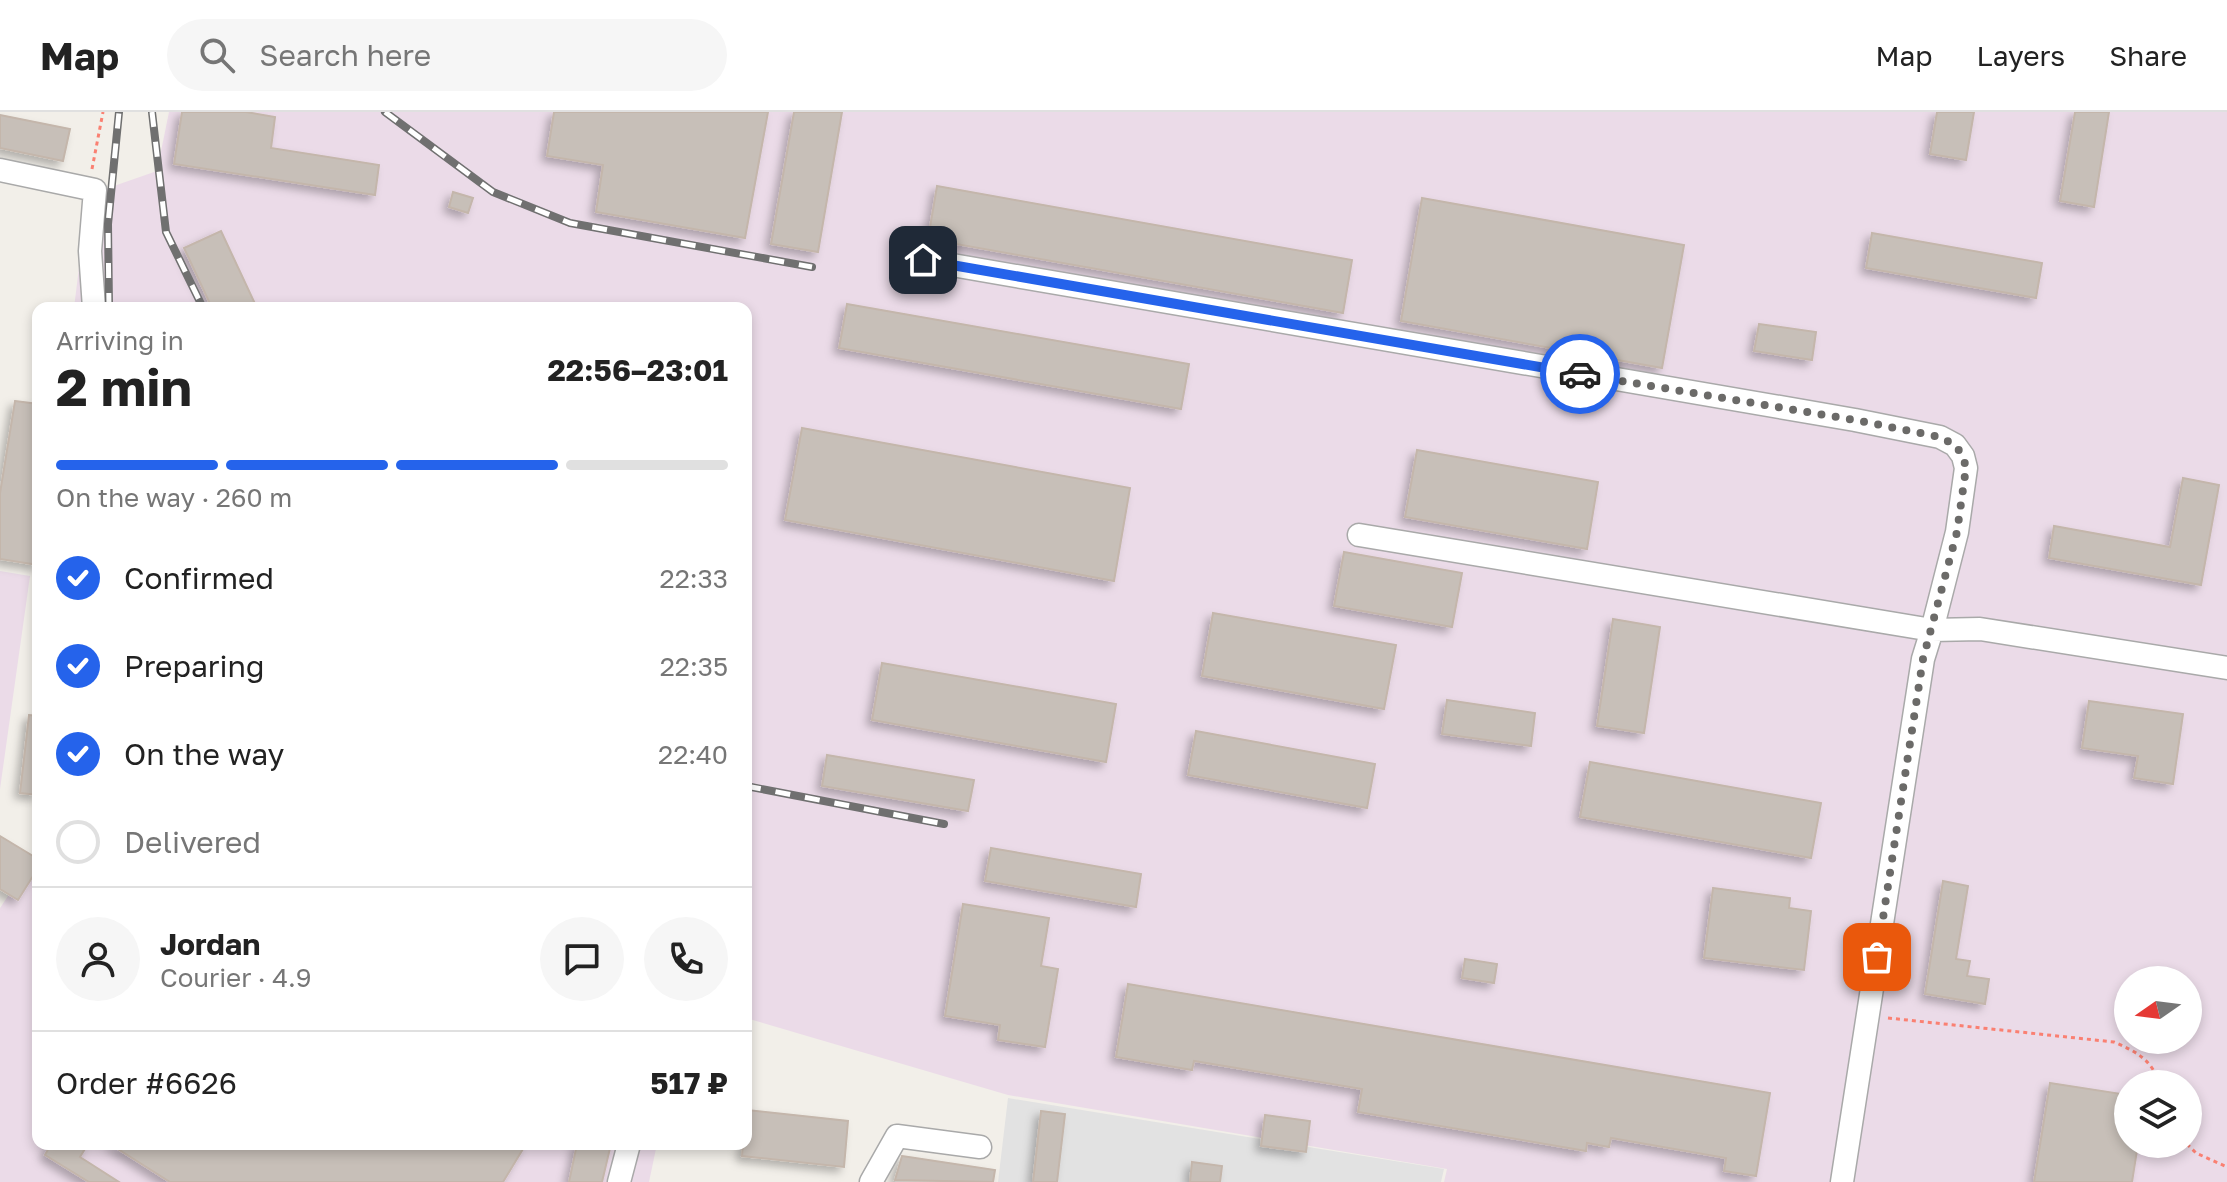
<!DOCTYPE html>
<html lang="en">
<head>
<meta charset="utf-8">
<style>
	body { margin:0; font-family:"Golos Text",sans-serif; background:#f6f6f6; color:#222; height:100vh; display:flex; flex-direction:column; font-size:30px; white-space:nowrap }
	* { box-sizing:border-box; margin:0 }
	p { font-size:26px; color:#767676 }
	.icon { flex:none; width:44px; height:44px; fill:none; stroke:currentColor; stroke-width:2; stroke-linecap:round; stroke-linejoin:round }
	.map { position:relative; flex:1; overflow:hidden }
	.drawer { position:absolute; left:32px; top:190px; width:720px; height:848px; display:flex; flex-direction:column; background:#fff; border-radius:16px; box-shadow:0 4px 12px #0003 }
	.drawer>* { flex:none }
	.needle { width:52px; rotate:256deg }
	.tools { position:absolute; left:2114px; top:854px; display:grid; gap:16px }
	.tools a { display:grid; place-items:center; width:88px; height:88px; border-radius:50%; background:#fff; box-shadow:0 4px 12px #0003; font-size:40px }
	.pin { position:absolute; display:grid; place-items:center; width:68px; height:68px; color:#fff; margin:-34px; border-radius:16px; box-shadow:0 4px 12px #0006 }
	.courier { position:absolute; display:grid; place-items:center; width:80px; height:80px; margin:-40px; border:6px solid #2563eb; border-radius:50%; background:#fff; color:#222; box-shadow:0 2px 10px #0007 }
	.headline em { font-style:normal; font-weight:700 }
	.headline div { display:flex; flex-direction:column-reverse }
	.headline { display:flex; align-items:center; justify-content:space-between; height:136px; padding:0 24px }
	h1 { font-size:52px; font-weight:700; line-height:60px }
	.bar { display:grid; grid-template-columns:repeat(4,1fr); gap:12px 8px; align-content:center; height:96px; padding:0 24px }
	.bar i { height:10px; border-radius:6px; background:#e0e0e0 }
	.bar .current { background:#2563eb }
	.bar p { grid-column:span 4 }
	.line { display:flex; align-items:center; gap:20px; padding:0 24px; border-top:2px solid #e0e0e0 }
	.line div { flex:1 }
	.round { display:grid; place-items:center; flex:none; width:84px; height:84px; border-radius:42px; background:#f6f6f6 }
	ol { padding:0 24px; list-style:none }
	li { display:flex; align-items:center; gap:24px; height:88px }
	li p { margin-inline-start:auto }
	li .icon { padding:8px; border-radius:50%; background:#2563eb; color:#fff; stroke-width:4 }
	li:last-child { color:#767676 }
	li i { width:44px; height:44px; border:4px solid #e0e0e0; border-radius:50% }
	header { display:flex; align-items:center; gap:48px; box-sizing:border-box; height:112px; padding:0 40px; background:#fff; border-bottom:2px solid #e0e0e0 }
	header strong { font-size:38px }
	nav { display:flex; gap:44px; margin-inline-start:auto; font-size:28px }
	.search { width:560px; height:72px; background:#f6f6f6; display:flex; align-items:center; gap:20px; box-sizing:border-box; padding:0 28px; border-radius:44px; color:#767676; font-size:30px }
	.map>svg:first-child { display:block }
	.industrial { fill:#ebdbe8; fill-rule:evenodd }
	.parking { fill:#e2e2e2 }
	.building { fill:#c7bfb8; stroke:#c4b6ab; stroke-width:2; filter:url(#shadow) }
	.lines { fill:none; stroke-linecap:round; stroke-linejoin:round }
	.minor-casing { stroke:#a9a9a9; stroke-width:25 }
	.path { stroke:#fa8072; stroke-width:3; stroke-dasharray:4 4; stroke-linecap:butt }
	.minor { stroke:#fff; stroke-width:22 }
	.rail-casing { stroke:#707070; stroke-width:8 }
	.rail { stroke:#fff; stroke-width:5; stroke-dasharray:15; stroke-linecap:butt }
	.done { stroke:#6b6a68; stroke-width:8; stroke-dasharray:0 14.4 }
	.route { stroke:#2563eb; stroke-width:10 }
</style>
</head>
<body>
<header>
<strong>Map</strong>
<div class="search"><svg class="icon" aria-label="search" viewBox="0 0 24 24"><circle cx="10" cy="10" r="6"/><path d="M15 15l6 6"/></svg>Search here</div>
<nav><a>Map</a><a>Layers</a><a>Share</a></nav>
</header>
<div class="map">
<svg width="2227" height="1070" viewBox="0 0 2227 1070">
	<defs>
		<filter id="shadow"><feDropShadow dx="-5" dy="5" stdDeviation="4" flood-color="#0004"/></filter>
	</defs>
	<rect width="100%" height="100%" fill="#f2efe9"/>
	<!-- industrial -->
	<path class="industrial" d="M169,0H2227V1070H1444L1447,1057L1008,983L746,906V196H74L88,83L157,59ZM2128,868H2188V928H2128ZM2128,972H2188V1032H2128Z
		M0,459L30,464L0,677Z
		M38,739V1032H657L649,1070H0V796Z"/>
	<!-- parking -->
	<path class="parking" d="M1008,986L1444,1057L1441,1070H998Z"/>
	<!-- building -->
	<path class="building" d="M182,0H246L275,5L271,36L379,53L375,83L174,52Z
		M554,0H768L745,126L596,100L603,53L547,44Z
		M794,0H842L818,140L771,132Z
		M1937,0H1974L1966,48L1930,42Z
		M2075,0H2109L2094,95L2060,89Z
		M0,3L70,17L63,49L0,36Z
		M937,74L1352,148L1343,201L928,127Z
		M453,80L473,86L468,101L449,95Z
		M1422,86L1684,133L1662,256L1401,209Z
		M221,119L257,196H212L184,136Z
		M1872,121L2042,151L2036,186L1866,156Z
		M847,192L1189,252L1181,297L839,236Z
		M1759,212L1816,220L1812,248L1754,239Z
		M15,289L38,292V453L0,447V381Z
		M802,316L1130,376L1114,469L785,408Z
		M1417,338L1598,370L1587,437L1405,405Z
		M2183,366L2219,373L2201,473L2049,446L2054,414L2170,435Z
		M1344,440L1462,461L1452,515L1334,494Z
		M1213,501L1396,533L1384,597L1202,564Z
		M1613,507L1660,515L1644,621L1597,614Z
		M882,551L1116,592L1106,650L872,608Z
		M1447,588L1535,601L1531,634L1442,622Z
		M2089,589L2183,602L2173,672L2134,666L2138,644L2082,636Z
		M29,603L38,604V683L20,681Z
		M1196,619L1375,652L1367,696L1188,663Z
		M827,643L974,668L968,699L822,674Z
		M1590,650L1821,691L1811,746L1580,705Z
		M0,724L38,747V756L18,788L0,777Z
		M991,736L1141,762L1136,795L985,769Z
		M1943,769L1968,774L1956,847L1970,849L1967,864L1989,867L1985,892L1925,882Z
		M1713,776L1790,786L1789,796L1811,799L1804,858L1704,846Z
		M963,792L1049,806L1041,854L1058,857L1045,935L998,928L1000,913L945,904Z
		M1465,847L1497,852L1494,871L1462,866Z
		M1128,872L1770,981L1756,1064L1724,1059L1726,1046L1611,1026L1609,1035L1587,1031L1586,1039L1358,1000L1362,977L1194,949L1192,958L1116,945Z
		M2050,971L2128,983V1032H2138L2132,1070H2034Z
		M747,998L848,1009L844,1055L742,1044L743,1032H746Z
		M1041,999L1065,1002L1057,1070H1033Z
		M1265,1003L1310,1009L1306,1040L1261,1034Z
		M51,1032H88L80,1045L119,1070H89L45,1043Z
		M110,1032H526L503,1070H170Z
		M577,1032H611L602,1070H569Z
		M902,1044L995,1058L993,1070L895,1068Z
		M1192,1050L1222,1054L1220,1070H1190Z"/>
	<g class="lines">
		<!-- minor casing -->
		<g class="minor-casing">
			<path id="minor" d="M0,58L95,78L90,139L94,196
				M923,148L1855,308L1940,325L1955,333L1963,344L1966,356L1957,420L1932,518L1980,517L2227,556
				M1359,423L1932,518L1923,547L1842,1070
				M619,1070L629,1032
				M871,1070L897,1024L980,1035"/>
		</g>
		<!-- path -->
		<path class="path" d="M92,57L103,0
			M1888,906L2114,930C2135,939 2153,948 2159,972
			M2187,1032L2196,1041L2227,1055"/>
		<!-- minor -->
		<use href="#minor" class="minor"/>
		<!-- rail casing -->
		<g class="rail-casing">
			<path id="rail" d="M152,0L166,120L203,196
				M385,0L493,80L570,111L812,155
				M109,196L108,112L119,0
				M746,674L944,712"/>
		</g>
		<!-- rail -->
		<use href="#rail" class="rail"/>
	</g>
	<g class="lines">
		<!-- done -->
		<path class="done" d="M1580,262L1855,308L1940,325L1955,333L1963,344L1966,356L1957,420L1923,547L1877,845"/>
		<!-- route -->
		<path class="route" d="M923,148L1580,262"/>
	</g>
</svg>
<div class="tools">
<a><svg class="needle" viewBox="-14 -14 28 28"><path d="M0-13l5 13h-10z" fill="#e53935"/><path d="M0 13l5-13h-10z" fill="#767676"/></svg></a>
<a><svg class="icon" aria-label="layers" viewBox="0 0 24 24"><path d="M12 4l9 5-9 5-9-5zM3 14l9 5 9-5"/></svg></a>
</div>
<div class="pin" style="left:1877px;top:845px;background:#ea580c"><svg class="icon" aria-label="bag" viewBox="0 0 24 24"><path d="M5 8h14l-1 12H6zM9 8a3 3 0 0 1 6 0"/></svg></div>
<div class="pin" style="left:923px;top:148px;background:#1f2937"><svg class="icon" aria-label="home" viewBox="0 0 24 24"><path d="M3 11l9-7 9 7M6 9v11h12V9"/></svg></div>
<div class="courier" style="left:1580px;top:262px"><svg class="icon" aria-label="car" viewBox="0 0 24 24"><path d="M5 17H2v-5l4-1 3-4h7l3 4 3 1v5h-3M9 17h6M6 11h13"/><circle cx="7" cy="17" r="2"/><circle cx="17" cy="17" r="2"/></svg></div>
<section class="drawer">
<div class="headline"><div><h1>2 min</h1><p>Arriving in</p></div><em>22:56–23:01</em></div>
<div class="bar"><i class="current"></i><i class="current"></i><i class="current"></i><i></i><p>On the way · 260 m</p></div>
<ol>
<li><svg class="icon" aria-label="check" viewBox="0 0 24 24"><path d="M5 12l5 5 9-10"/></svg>Confirmed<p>22:33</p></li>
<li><svg class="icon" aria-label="check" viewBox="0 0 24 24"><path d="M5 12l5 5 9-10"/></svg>Preparing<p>22:35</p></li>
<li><svg class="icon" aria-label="check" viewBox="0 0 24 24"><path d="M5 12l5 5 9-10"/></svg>On the way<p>22:40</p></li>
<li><i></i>Delivered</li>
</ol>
<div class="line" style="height:144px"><a class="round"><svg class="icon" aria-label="person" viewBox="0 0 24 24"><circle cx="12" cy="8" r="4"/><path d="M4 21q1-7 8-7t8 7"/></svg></a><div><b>Jordan</b><p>Courier · 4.9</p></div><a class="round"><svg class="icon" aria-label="chat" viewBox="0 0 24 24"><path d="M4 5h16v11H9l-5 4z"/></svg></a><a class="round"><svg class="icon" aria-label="phone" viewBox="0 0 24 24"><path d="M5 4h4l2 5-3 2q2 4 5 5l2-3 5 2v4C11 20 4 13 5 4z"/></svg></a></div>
<div class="line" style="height:104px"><div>Order #6626</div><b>517 ₽</b></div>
</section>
</div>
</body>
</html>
